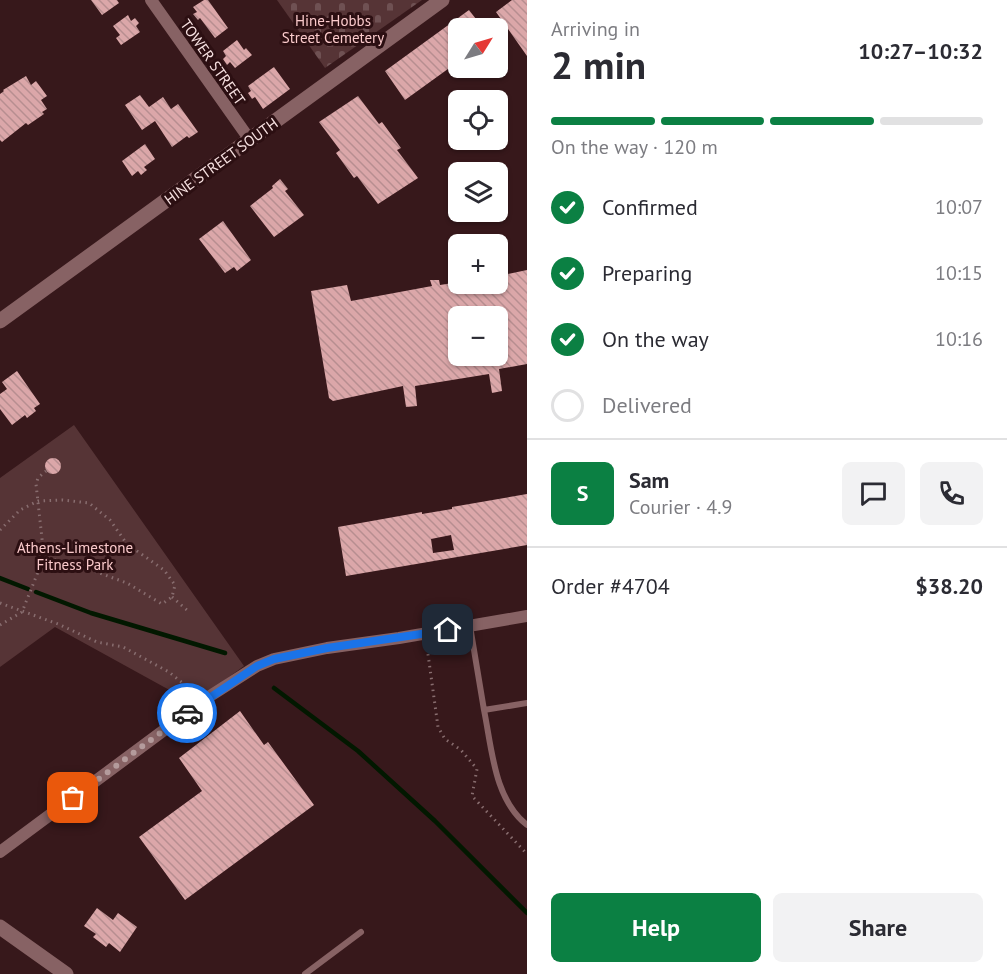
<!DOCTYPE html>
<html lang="en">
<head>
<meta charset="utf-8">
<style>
	body { margin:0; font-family:"PT Sans",sans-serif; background:#f2f2f3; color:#2b2b33; height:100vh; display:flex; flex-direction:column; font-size:22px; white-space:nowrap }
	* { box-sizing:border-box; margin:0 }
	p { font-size:20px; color:#7c7c81 }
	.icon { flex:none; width:33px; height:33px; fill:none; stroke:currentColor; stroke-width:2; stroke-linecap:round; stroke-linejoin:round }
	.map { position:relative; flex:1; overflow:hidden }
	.drawer { display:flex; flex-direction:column; background:#fff; width:480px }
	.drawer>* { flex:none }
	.needle { width:39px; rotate:53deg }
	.controls { position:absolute; left:448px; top:18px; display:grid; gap:12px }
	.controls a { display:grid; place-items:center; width:60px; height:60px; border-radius:9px; background:#fff; box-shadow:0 2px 4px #0004; font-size:30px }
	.pin { position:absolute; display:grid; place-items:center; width:51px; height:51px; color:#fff; margin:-26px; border-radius:12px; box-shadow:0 3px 9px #0006 }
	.courier { position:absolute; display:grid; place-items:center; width:60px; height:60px; margin:-30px; border:4px solid #1a73e8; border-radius:50%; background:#fff; color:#222; box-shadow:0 2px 8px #0007 }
	.overview em { font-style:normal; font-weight:700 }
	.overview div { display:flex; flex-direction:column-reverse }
	.overview { display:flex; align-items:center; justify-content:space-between; height:102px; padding:0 24px }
	h1 { font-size:39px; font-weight:700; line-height:45px }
	.bar { display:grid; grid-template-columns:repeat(4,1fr); gap:9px 6px; align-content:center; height:72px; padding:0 24px }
	.bar i { height:8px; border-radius:4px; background:#e1e1e2 }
	.bar .active { background:#0b8043 }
	.bar p { grid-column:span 4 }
	.line { display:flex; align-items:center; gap:15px; padding:0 24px; border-top:2px solid #e1e1e2 }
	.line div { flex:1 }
	.round { display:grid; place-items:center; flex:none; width:63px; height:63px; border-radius:9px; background:#f2f2f3 }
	ol { padding:0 24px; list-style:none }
	li { display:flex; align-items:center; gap:18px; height:66px }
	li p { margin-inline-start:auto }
	li .icon { padding:6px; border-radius:50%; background:#0b8043; color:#fff; stroke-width:4 }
	li:last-child { color:#7c7c81 }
	li i { width:33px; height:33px; border:3px solid #e1e1e2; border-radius:50% }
	.cta { display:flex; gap:12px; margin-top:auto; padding:12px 24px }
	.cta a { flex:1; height:69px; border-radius:9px; background:#0b8043; color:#fff; font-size:24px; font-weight:700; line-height:69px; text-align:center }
	.cta a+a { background:#f2f2f3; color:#2b2b33 }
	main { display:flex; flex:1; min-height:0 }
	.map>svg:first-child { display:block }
	.green { fill:#563436 }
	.cemetery { fill:url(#cemetery-stones) }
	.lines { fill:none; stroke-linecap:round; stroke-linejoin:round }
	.stream { stroke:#021800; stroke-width:4.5 }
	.building { fill:url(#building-back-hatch); fill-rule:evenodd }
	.path { stroke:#886d6f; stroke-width:3; stroke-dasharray:1.5 4.5; stroke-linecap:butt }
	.service { stroke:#876264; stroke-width:6 }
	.minor { stroke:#876264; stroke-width:12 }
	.tertiary { stroke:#876264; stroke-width:15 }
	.done { stroke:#b49b9c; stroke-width:6; stroke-dasharray:0 10.8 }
	.route { stroke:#1a73e8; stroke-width:8 }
	.labels { text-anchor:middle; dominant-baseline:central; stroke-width:6; stroke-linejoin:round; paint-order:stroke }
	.park-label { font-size:15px; fill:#facacb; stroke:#2c0f12 }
	.street-label { font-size:15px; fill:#f7e1e1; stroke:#2c0f12 }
</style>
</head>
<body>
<main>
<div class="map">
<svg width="527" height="974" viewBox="0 0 527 974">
	<defs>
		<pattern id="cemetery-stones" width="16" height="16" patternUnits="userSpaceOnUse" patternTransform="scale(1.5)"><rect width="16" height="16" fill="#563436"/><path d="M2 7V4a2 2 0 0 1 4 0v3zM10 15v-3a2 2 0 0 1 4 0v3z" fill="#6f5153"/></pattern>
		<pattern id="building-back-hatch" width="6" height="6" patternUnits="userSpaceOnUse" patternTransform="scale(1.5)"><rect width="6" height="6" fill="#dba7a9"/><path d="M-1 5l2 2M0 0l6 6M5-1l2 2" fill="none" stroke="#b78e90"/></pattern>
	</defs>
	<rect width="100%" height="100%" fill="#37181b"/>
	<!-- green -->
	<path class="green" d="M74,425L244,666L193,703L55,627L0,667V478Z"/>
	<!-- cemetery -->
	<path class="cemetery" d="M277,0H422L325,68Z"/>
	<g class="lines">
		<!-- stream -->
		<path class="stream" d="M0,578L28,589
			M36,592L91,613L225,653
			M274,688L358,751L435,821L527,913"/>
	</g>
	<!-- building -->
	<path class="building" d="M91,0H117L119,3L102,15Z
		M204,0H208L228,28L215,38L200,18L198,20L193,14L197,12L193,7Z
		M512,0H527V56L496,12Z
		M469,10L483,28H459V61L405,100L385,71Z
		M128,15L131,21L135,18L139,23L136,26L140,32L121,45L116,38L120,35L113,26Z
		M237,40L244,50L246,48L252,55L235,68L230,62L227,65L223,59L226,56L223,51Z
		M274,67L290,89L263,109L255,97L252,99L248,93L251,91L248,86Z
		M26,76L31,85L36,81L47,96L41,100L47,109L42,112L44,114L28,125L26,123L2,142L0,140V94L4,91L3,90Z
		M140,95L149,107L163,97L171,109L178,104L198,132L189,138L187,136L172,147L155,121L142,130L125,105Z
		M358,96L379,124L382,122L401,148L397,150L418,178L378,204L357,176L354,178L336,153L340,150L319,122Z
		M145,144L155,159L144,167L147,170L141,175L138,171L132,176L122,161Z
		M280,179L288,189L285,191L304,215L274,237L250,206L273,188L272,186Z
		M223,221L251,260L237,271L234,267L225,273L199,239Z
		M527,270V364L499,369L502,391L492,393L489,374L415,386L417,406L406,407L403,386L333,401L329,398L311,291L347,285L351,301L432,286L430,280H439L440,285L459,282V284H498V271H502L503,275ZM459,316H498V356H459Z
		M17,371L40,404L34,408L36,411L27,418L25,415L12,425L0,409V394L7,389L2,382Z
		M45 466a8 8 0 1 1 16 0a8 8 0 1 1-16 0Z
		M527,494V545L346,576L338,527L422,512V514L452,509V507ZM451,535L454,550L433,553L431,539Z
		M240,711L264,745L268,742L314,805L185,900L139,837L202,791L179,758Z
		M97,908L113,920L118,913L137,927L120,952L109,943L106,947L93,937L96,934L84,926Z"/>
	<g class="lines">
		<!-- path -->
		<path class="path" d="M0,530L20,510L38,501L63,500L89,503L110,520L127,544L164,570L175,585L172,597L162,604L127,583L91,570L44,557
			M172,597L187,610
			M0,603L58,624L97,642L123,647L169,672L195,693
			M0,625L22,612L44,557L36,484L38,478L46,471
			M428,654L438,727L445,739L461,750L477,769L472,796L527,854"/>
		<!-- service -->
		<path class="service" d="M470,626L484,710L527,703
			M484,710C492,749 494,799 527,825
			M305,974L361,932"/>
		<!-- minor -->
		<path class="minor" d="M151,0L250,140
			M0,852L210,696L257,666L274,659L327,648L399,638L527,616"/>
		<!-- tertiary -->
		<path class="tertiary" d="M0,321L442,0
			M0,927L66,974"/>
	</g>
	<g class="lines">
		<!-- done -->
		<path class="done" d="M73,798L187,713"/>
		<!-- route -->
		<path class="route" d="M187,713L257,666L274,659L327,648L448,630"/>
	</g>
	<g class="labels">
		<!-- park labels -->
		<g class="park-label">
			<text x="333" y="20">Hine-Hobbs<tspan x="333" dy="17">Street Cemetery</tspan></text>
			<text x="75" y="547">Athens-Limestone<tspan x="75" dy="17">Fitness Park</tspan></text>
		</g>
		<!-- street labels -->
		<g class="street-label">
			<text transform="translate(213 62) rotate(55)">TOWER STREET</text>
			<text transform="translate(221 161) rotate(-36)">HINE STREET SOUTH</text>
		</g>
	</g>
</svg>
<div class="controls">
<a><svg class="needle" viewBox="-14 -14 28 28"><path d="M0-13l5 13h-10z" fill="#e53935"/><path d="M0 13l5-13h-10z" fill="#7c7c81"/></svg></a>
<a><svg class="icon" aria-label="locate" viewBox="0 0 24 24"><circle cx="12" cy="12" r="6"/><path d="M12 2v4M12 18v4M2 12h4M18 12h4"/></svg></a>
<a><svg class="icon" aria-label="layers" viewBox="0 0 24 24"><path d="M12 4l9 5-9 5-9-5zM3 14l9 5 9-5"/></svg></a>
<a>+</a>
<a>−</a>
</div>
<div class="pin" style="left:73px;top:798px;background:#ea580c"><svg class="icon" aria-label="bag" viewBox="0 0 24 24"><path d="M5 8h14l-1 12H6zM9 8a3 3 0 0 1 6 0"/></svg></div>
<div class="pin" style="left:448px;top:630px;background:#1f2937"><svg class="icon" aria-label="home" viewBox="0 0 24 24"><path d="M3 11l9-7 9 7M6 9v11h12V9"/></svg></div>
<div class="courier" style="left:187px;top:713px"><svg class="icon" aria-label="car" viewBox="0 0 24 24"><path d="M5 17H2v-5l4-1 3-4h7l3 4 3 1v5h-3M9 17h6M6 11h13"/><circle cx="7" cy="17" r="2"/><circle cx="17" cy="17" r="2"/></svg></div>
</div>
<section class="drawer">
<div class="overview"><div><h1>2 min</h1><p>Arriving in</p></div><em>10:27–10:32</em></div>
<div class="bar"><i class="active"></i><i class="active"></i><i class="active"></i><i></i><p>On the way · 120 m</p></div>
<ol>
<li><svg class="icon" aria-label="check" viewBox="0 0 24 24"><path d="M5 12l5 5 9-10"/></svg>Confirmed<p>10:07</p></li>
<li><svg class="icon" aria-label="check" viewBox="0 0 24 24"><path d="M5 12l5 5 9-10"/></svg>Preparing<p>10:15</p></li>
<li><svg class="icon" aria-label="check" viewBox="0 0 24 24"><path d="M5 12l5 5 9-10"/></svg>On the way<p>10:16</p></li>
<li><i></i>Delivered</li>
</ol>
<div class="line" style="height:108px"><b class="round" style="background:#0b8043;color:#fff">S</b><div><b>Sam</b><p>Courier · 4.9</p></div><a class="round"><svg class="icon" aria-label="chat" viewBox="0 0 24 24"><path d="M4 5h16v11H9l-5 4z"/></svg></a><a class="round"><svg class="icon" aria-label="phone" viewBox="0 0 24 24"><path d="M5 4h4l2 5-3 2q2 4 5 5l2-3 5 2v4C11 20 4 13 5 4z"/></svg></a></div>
<div class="line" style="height:78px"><div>Order #4704</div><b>$38.20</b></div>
<div class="cta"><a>Help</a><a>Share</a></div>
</section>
</main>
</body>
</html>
